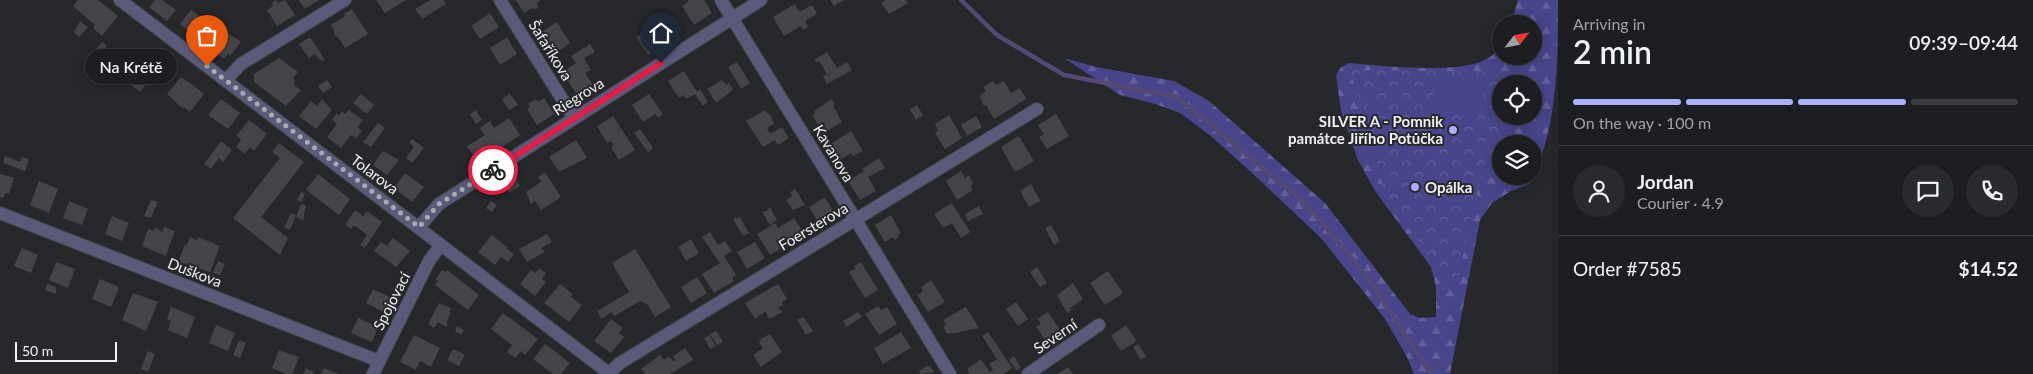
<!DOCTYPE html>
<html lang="en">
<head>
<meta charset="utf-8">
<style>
	body { margin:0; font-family:Lato,sans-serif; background:#2a2b2e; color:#f1f3f6; height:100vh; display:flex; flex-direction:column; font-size:19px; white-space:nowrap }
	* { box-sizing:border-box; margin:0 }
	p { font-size:16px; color:#a0a2a5 }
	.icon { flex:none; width:28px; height:28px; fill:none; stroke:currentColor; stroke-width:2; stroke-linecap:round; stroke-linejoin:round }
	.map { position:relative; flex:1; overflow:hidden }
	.details { display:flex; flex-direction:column; background:#1d1e21; width:475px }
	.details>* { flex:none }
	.needle { width:32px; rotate:58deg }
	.fabs { position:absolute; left:1492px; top:15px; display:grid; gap:10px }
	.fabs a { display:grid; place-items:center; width:50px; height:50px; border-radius:50%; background:#1d1e21; box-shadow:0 2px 12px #0003,0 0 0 1px #3b3c3f; font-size:25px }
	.scale { position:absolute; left:15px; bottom:12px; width:102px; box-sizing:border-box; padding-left:5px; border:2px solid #f1f1f4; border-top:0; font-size:14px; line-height:18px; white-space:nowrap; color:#f1f1f4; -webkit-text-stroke:4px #27282c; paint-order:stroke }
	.pin { position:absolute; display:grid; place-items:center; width:42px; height:42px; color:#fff; margin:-51px -21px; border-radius:50% 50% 50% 0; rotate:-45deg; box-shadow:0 0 5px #0007 }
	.pin .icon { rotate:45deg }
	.courier { position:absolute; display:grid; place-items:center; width:50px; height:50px; margin:-25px; border:4px solid #e11d48; border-radius:50%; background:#fff; color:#222; box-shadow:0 1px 6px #0007 }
	.bubble { position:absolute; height:35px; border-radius:18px; background:#1d1e21; box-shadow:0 2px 12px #0003,0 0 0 1px #3b3c3f; font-size:16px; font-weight:600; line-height:35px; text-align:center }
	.summary em { font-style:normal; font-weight:600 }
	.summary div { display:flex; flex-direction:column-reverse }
	.summary { display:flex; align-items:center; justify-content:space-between; height:85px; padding:0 15px }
	h1 { font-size:32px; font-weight:600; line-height:38px }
	.bar { display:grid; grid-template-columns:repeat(4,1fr); gap:8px 5px; align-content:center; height:60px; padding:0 15px }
	.bar i { height:6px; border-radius:4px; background:#3b3c3f }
	.bar .current { background:#adaffb }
	.bar p { grid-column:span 4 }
	.line { display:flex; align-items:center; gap:12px; padding:0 15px; border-top:1px solid #3b3c3f }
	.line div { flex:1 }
	.round { display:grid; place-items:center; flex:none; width:52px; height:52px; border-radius:26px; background:#2a2b2e }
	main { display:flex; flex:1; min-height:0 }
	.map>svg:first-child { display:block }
	.forest { fill:url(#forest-firs); fill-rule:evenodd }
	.park { fill:url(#park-crowns) }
	.garden { fill:#48458a }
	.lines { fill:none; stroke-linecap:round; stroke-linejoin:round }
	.stream { stroke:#544875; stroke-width:4.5 }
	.building { fill:#444449 }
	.street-casing { stroke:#434448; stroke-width:14 }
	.street { stroke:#5a5b7b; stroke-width:12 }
	.done { stroke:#aaabae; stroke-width:5; stroke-dasharray:0 9 }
	.route { stroke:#e11d48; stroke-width:6 }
	.poi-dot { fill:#adaffb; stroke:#27282c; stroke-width:2 }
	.labels { text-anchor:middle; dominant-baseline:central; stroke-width:4; stroke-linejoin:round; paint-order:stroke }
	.street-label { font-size:15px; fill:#f1f1f4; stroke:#27282c }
	.poi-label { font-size:15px; font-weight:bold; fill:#f1f1f4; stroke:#27282c; text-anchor:end }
</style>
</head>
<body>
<main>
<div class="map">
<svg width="1558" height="374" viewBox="0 0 1558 374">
	<defs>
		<pattern id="forest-firs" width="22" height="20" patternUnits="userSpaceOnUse" patternTransform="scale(1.25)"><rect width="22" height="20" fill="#48458a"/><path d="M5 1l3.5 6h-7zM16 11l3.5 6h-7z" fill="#63609b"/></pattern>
		<pattern id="park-crowns" width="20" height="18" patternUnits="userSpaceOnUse" patternTransform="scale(1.25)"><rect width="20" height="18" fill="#48458a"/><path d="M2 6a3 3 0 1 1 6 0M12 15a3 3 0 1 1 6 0" fill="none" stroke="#63609b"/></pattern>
	</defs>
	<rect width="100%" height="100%" fill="#27282c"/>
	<!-- forest -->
	<path class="forest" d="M1518,0H1558C1558,58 1558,122 1534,175V144H1501V176H1533L1529,184L1511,191L1492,203L1480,220L1450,374H1414L1407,357L1385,319L1322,239L1251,172L1212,137L1180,113L1152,103L1120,95L1064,58L1096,67L1174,81L1209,101L1325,203L1410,314L1420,318L1436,317V287L1431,267L1375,191L1358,160L1341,111L1336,75L1341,67L1349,63C1381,66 1452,73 1480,62C1489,59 1496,53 1501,46V56H1534V24H1511ZM1501,84H1534V116H1501Z"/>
	<!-- park -->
	<path class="park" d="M1350,70L1497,72L1505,84H1501V113L1490,177L1479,183L1457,283L1447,281L1387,201Z"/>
	<!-- garden -->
	<path class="garden" d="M1433,81L1484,82L1483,112L1433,111Z
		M1372,93L1377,115L1371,117L1365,95Z"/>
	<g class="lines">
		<!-- stream -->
		<path class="stream" d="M961,0L997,35L1064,75L1177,97L1308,206L1368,278L1431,374"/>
	</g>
	<!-- building -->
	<path class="building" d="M78,0H98L118,16L102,36L93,28L95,25L73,6Z
		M155,0H162L176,10L167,21L149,7Z
		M276,0L278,3L285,0L295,15L277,26L267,10L273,6L272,3Z
		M299,0H319L305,9Z
		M376,0H406L385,13Z
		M430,0H444L446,4L422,19L415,9Z
		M516,0H541L537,3L538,7L537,9L532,8L524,13Z
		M688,0H704L712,13L694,25L682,6L689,1Z
		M830,0H844L834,6Z
		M886,0H906L908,3L889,14L881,3Z
		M795,4L799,12L812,5L817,14L805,21L808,27L803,30L801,26L784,36L773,17Z
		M352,9L368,34L345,48L338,37L334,35V30L331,25L345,16L344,14Z
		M191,10L209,23L198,38L180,24Z
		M490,13L499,27L480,39L471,26Z
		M665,18L677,36L648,55L636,37Z
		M80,21L88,27L79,37L74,32Z
		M557,22L570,43L556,53L554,49L549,52L538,34Z
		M221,28L241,42L230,56L228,54L224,59L208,46Z
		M310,37L325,60L320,61L315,54L309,58L299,44Z
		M507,37L517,54L500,65L490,48Z
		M102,42L107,46L97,59L92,55Z
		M590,44L595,52L584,58L591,70L585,73L595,88L579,98L562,72L576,63L571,56Z
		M827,52L837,68L847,62L852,70L827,84L823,76L827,74L819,61L816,62L814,60Z
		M146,54L163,66L147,86L145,85L140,92L131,85L136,78L130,74Z
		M279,58L298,72L293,78L295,80L294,85L301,90L286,106L254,82V74Z
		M737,62L750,83L741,89L728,67Z
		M684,71L697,92L700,89L708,102L703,106L695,94L686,99L684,95L679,98L668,81Z
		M181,77L193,85L204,94L190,112L184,107L183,109L167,94Z
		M327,80L332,87L323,93L318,86Z
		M722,80L726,85L729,83L733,90L716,103L707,89Z
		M993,81L996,85L1004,81L1011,93L1020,88L1026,99L994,119L986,105H983L980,95L986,91L983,87Z
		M361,94L374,105L367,114L353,103Z
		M510,94L518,105L509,110L502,99Z
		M649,94L663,114L658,118L655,114L643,122L632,105Z
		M544,98L554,114L537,125L527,109L530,107L528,104L536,99L538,102Z
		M221,99L240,113L228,129L208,115Z
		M322,99L332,110L316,129L299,116L311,101L317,106Z
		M832,99L835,104L833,106L842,122L823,133L812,115L815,114L814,111Z
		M917,105L923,115L916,120L910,109Z
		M349,110L363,120L357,127L362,131L356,138L351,135L341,148L327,137L337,124L332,120L337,113L339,115L342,111L345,114Z
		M476,110L482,120L476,124L470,114Z
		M765,110L767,113L770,114L774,124L767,128L770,134L782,127L789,138L778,145L775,140L763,147L746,121Z
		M1056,114L1069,136L1047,149L1039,137L1044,134L1038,125Z
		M949,115L962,138L945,149L935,133L938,130L935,124Z
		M613,116L635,150L619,160L611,147L614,146L611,141L607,143L597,126Z
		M976,116L982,127L967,136L961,125Z
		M509,118L520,135L478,163L467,146L485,135L480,128L490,121L494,128Z
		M249,120L267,134L254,151L250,147L245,154L236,147L241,140L236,136Z
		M378,123L385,128L371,147L363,142Z
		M640,129L653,148L648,152L634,133Z
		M851,131L863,151L853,156L851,153L840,160L834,153L832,143Z
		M1019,136L1034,161L1015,172L1001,147Z
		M412,139L424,148L412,163L406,158L414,147L409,143Z
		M576,140L587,158L559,172L549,157Z
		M221,141L232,150L223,162L219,158L211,169L204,164Z
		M279,143L304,162L261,217L288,238L280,255L233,218L280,158L272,152Z
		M383,151L399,160L387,175L373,165Z
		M5,156L20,162L22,157L29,159L25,171L3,163Z
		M879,158L885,168L868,177L876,191L860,200L848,181L864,171L862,169Z
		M961,171L965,178L969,175L973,184L970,186L973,190L957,200L946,181Z
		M511,172L520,186L509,193L500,179Z
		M545,172L561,197L541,210L535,201L531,204L526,192L541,182L538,177Z
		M405,173L424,187L412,202L394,188Z
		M0,174L14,178L9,194L6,193L3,198L0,197Z
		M318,174L350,199L339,215L306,190Z
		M39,181L58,189L49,213L30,205Z
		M1031,184L1040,201L1029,207L1020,191Z
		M1451,185L1455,195L1447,198L1444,187Z
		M1458,188L1460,193L1455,194L1454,189Z
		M795,189L805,205L793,210L786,200L792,196L790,192Z
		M301,192L305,193L302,202L297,200Z
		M825,197L835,215L820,225L809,207Z
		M151,200L158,202L151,218L144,216Z
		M69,201L88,209L82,225L63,218Z
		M491,201L497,205L492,212L486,208Z
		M952,203L970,232L961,238L952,223L943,228L934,214Z
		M301,204L306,206L303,220L296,217Z
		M979,206L983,214L968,221L965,214Z
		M770,207L777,220L770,225L762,212L767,211Z
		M355,210L363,216L367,211L382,222L365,248L360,245L367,235L357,227L353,226L351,229L345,225Z
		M291,213L296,215L290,230L284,228Z
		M891,215L901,233L897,235L899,237L895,240L893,237L885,242L875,225Z
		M112,216L129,223L122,241L105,234Z
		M735,217L736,219L740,217L749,233L743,236L733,219Z
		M794,218L804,234L770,255L757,234L775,223L778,228Z
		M1051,225L1060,241L1054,245L1045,228Z
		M155,227L162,232L164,227L175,231L166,256L142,246L148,229L154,231Z
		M710,232L718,245L725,241L732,251L724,256L736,275L732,278L734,281L714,293L702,274L720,263L702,237Z
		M547,234L552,242L541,248L545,252L527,262L519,249Z
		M492,235L508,248L507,249L514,254L508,262L501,257L495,265L478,252Z
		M190,237L197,240L198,237L220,246L210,272L180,262L181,260H179L185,244L187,245Z
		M393,238L410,251L396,267L374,251L381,242L387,246Z
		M691,239L699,253L686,261L678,247Z
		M755,242L765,258L747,269L737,252Z
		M22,248L38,255L31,273L14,266Z
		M635,249L671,307L655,317L648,305L640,301L614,316L612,312L601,319L597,311L629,292L612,263Z
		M218,261L225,264L220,275L213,273Z
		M56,262L75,269L68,288L49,280Z
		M861,262L878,290L865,298L849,272L855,269L854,266Z
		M1037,267L1047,283L1040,287L1030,272Z
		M539,268L546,273L542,279L546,282L535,296L520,284L531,270L535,273Z
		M442,270L445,272L447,270L479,295L468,310L435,285L438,281L436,279Z
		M1108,271L1123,293L1105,305L1090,283Z
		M697,277L707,293L691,303L681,287Z
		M100,279L119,287L111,307L92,299Z
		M931,280L945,302L928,312L917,295L923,291L921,287Z
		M1073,283L1083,299L1070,308L1071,310L1067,313L1057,295Z
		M47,284L56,287V294L45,290Z
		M560,284L573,294L571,297L582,305L569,322L544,303Z
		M778,284L787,299L782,302L783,305L778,308L783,312L769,319L766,311L755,319L745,303Z
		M373,289L392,298L385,313L366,303Z
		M133,293L158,302L146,331L122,320Z
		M1016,302L1028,319L1018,326L1006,309Z
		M439,303L451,308L449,312H451L446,323L448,324L447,327L438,322L434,328L428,324Z
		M878,306L881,310L887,307L897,324L879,335L865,314Z
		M171,307L195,317L187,338L168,330L171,321L167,319Z
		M966,307L979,328L950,334L946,333L944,327L946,324L943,320Z
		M858,312L862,317L846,327L843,321Z
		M1048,312L1063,334L1048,344L1036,327L1041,324L1037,319Z
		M503,313L538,339L525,355L521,351L515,358L507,352L512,345L491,329Z
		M803,317L813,331L806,335L797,320Z
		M358,318L378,327L372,342L351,333Z
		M611,319L623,328L619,333L624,337L611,353L594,341Z
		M216,325L235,333L228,351L209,343Z
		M1126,325L1137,341L1121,351L1111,336Z
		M457,326L464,330L461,335L455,331Z
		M716,331L723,342L717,345L710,334Z
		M901,332L911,348L883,364L874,348Z
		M988,332L1012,368L1003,374H969L968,368L981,359L990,372L993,370L989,364L997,359L982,336Z
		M770,334L782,352L761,367L753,355L763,348L759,342L762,338Z
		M414,335L440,348L431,367L420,361L416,370L400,362Z
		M709,335L716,346L710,349L704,338Z
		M239,340L246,343L240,358L233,355Z
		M545,344L570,363L561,374H553L533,359Z
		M1138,344L1146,356L1141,360L1133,347Z
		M685,348L693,360L670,374H645L641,369L660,355L664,360L669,356L673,361L676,360L673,356Z
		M453,349L465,355L459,366L447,360Z
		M279,350L299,357L292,374H287L272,368Z
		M148,351L155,354L148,372L141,369Z
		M1014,356L1021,367L1016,370L1009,360Z
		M929,365L934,372L920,374L919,371Z
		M1068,367L1073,374H1057Z
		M306,368L314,372L313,374H303Z
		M324,368L339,374H321Z"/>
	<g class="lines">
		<!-- street casing -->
		<g class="street-casing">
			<path id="street" d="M120,0L610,374
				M500,0L574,118
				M721,0L950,374
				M226,80L241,64L345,0
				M0,213L379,361
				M419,227L439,204L761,0
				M609,373L620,363L1037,109
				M373,374L429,261L441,245
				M1028,374L1099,325"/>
		</g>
		<!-- street -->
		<use href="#street" class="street"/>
	</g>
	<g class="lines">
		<!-- done -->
		<path class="done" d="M207,66L419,227L439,204L493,170"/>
		<!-- route -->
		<path class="route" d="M493,170L661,63"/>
	</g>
	<!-- markers -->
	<g class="poi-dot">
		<circle cx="1453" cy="130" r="5"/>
		<circle cx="1415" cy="187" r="5"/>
	</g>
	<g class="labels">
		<!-- street labels -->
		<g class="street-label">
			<text transform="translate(551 50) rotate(58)">Šafaříkova</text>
			<text transform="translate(578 96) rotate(-32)">Riegrova</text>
			<text transform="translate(834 153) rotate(59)">Kavanova</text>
			<text transform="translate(375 174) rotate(37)">Tolarova</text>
			<text transform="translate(813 226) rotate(-31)">Foersterova</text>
			<text transform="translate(195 272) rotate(21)">Duškova</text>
			<text transform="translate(391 301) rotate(-63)">Spojovací</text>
			<text transform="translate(1055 336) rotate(-34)">Severní</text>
		</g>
		<!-- poi labels -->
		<g class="poi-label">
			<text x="1443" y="121">SILVER A - Pomnik<tspan x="1443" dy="17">památce Jiřího Potůčka</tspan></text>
			<text x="1425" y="187" text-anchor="start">Opálka</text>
		</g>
	</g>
</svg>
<div class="fabs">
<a><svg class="needle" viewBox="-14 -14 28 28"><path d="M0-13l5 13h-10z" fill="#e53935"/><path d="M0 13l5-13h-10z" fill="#a0a2a5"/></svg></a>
<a><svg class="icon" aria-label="locate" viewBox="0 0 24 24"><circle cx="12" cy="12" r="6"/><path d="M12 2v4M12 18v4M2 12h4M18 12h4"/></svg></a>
<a><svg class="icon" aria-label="layers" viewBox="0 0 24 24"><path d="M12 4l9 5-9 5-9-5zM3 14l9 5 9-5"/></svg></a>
</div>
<div class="scale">50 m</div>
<div class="pin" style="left:207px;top:66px;background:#ea580c"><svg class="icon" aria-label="bag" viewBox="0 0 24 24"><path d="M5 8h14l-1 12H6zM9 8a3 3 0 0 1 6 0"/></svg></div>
<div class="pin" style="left:661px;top:63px;background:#1f2937"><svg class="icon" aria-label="home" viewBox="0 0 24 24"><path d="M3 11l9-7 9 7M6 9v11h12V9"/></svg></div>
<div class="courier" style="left:493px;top:170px"><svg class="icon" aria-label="bike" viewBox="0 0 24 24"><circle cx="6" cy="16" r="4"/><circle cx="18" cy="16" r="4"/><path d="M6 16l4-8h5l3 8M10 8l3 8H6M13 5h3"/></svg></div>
<div class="bubble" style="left:85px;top:49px;width:92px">Na Krétě</div>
</div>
<section class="details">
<div class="summary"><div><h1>2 min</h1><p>Arriving in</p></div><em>09:39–09:44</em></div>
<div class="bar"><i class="current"></i><i class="current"></i><i class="current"></i><i></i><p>On the way · 100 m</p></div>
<div class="line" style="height:90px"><a class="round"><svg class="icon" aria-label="person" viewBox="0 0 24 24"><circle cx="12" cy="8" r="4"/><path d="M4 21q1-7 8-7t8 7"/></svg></a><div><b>Jordan</b><p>Courier · 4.9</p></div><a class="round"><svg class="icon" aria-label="chat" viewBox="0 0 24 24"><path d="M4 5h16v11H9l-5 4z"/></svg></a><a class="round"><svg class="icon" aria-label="phone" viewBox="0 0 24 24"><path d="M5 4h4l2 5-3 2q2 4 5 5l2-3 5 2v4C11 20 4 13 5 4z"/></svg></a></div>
<div class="line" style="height:65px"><div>Order #7585</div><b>$14.52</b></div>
</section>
</main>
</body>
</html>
